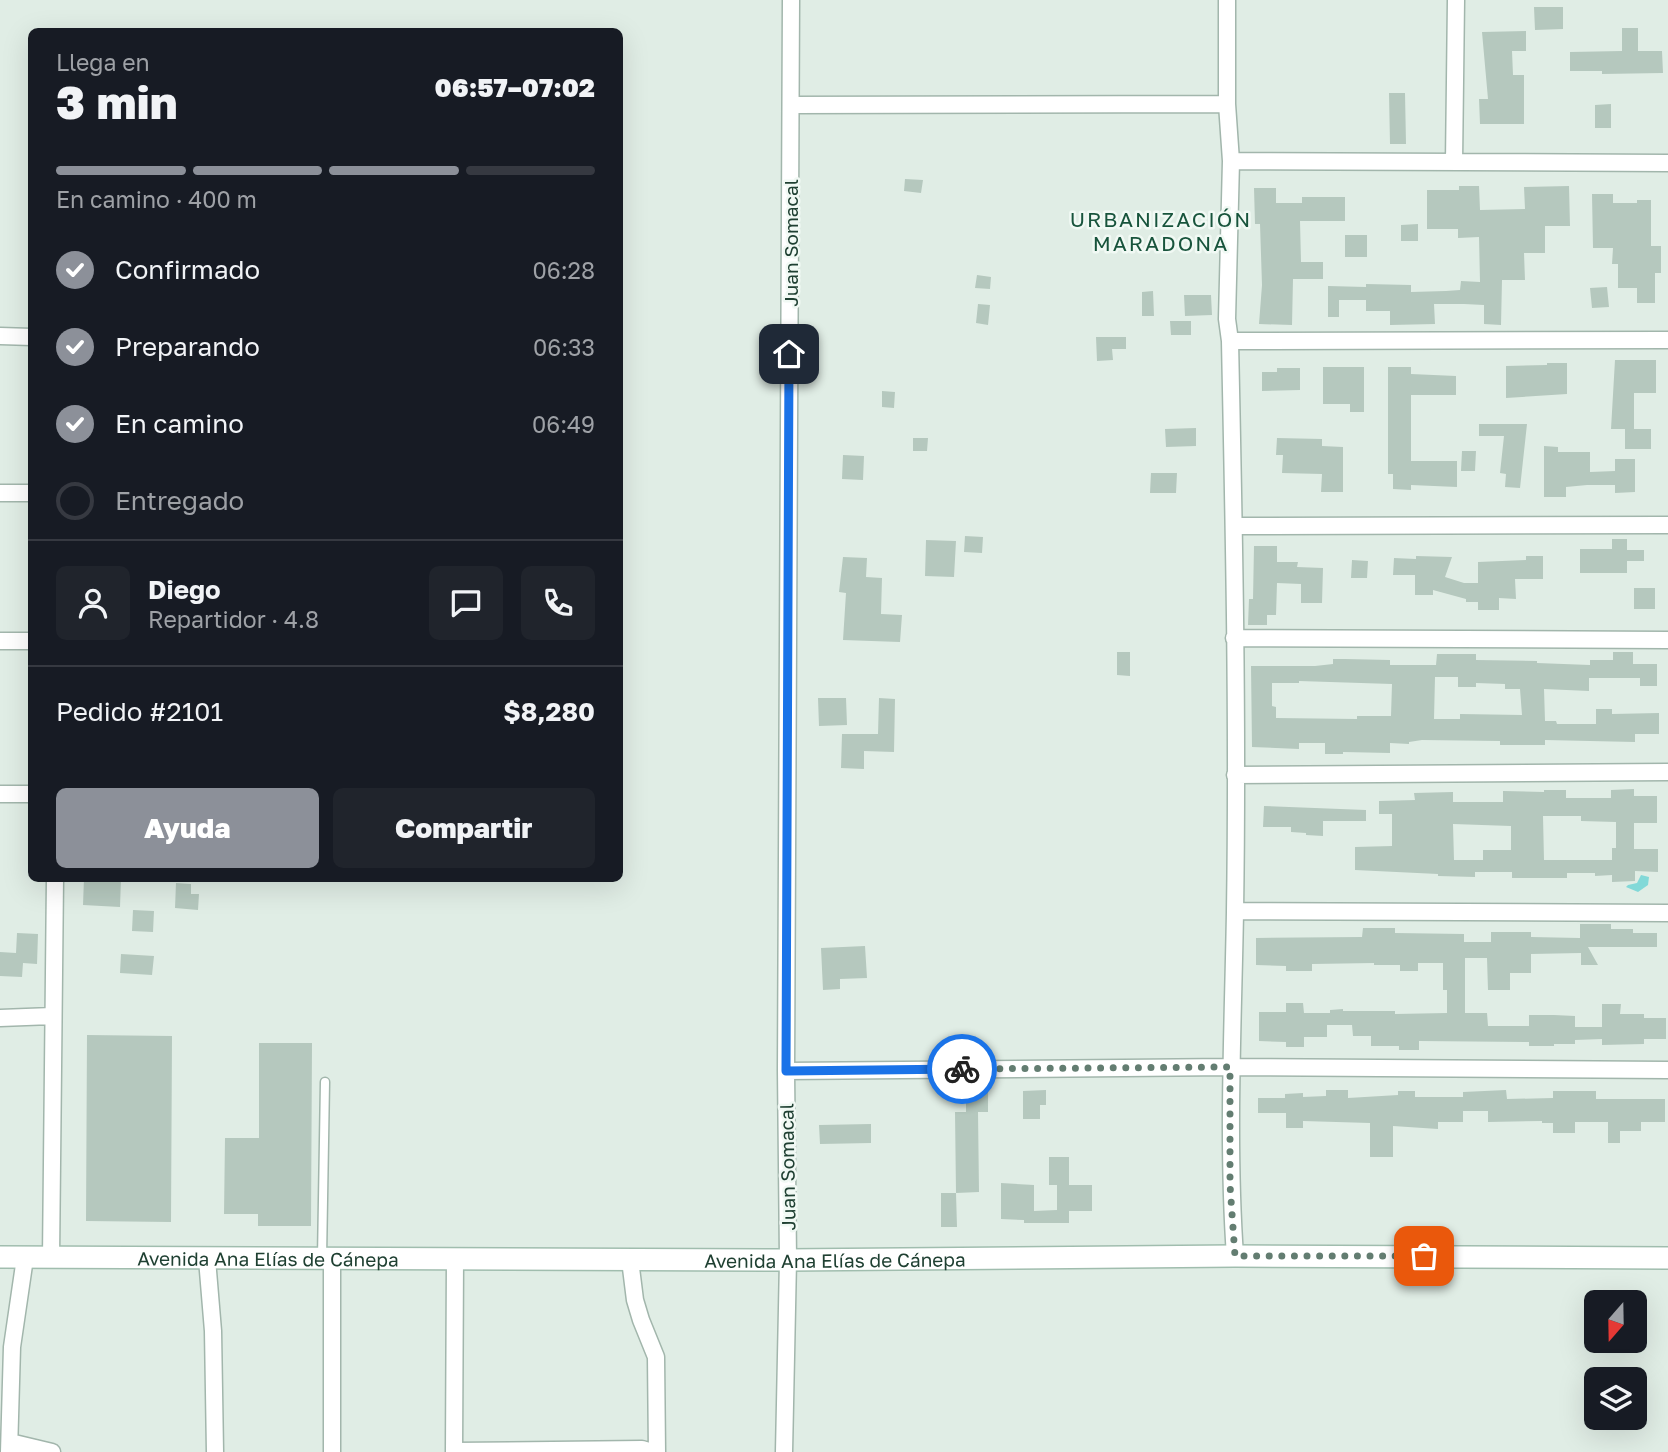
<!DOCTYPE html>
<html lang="es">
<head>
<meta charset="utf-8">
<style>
	body { margin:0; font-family:"Golos Text",sans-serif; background:#20242c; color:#f1f3f6; height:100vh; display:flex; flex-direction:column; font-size:26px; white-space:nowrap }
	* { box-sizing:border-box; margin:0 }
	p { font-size:23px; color:#9ea1a6 }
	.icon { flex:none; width:38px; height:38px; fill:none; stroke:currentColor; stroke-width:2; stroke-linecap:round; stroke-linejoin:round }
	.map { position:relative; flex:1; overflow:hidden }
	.panel { position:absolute; left:28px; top:28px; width:595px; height:854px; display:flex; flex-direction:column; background:#171b24; border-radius:10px; box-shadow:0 7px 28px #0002 }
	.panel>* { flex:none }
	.needle { width:46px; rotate:200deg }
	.tools { position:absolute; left:1584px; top:1290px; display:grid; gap:14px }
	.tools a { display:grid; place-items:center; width:63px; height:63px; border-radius:10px; background:#171b24; box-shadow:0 7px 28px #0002; font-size:35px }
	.pin { position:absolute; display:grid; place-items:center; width:60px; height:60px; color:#fff; margin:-30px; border-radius:14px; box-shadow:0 4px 10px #0006 }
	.courier { position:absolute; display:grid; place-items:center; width:70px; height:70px; margin:-35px; border:5px solid #1a73e8; border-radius:50%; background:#fff; color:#222; box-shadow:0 2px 9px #0007 }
	.summary em { font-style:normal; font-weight:800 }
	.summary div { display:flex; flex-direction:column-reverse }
	.summary { display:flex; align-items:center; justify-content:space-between; height:119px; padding:0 28px }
	h1 { font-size:46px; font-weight:800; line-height:52px }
	.bar { display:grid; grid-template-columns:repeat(4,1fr); gap:10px 7px; align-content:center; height:84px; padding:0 28px }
	.bar i { height:9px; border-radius:5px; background:#363941 }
	.bar .selected { background:#8c9099 }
	.bar p { grid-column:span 4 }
	.line { display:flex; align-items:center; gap:18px; padding:0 28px; border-top:2px solid #363941 }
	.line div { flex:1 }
	.round { display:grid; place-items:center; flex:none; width:74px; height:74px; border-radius:10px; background:#20242c }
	ol { padding:0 28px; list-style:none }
	li { display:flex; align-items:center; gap:21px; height:77px }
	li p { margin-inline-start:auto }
	li .icon { padding:7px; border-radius:50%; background:#8c9099; color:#fff; stroke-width:4 }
	li:last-child { color:#9ea1a6 }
	li i { width:38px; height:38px; border:4px solid #363941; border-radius:50% }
	.action { display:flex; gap:14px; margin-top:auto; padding:14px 28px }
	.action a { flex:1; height:80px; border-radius:10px; background:#8c9099; color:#fff; font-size:28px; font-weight:800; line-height:80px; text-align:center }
	.action a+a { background:#20242c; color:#f1f3f6 }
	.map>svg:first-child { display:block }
	.water { fill:#82d9d8 }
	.building { fill:#b5c8be; fill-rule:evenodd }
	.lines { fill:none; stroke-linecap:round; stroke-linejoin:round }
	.lane-casing { stroke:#a2b6ac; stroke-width:11 }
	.street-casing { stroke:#a2b6ac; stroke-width:19 }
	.secondary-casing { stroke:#a0bdae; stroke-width:24 }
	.lane { stroke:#fff; stroke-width:8 }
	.street { stroke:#fff; stroke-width:16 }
	.secondary { stroke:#fff; stroke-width:21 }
	.done { stroke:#637d71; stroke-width:7; stroke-dasharray:0 12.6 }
	.route { stroke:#1a73e8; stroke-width:9 }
	.labels { text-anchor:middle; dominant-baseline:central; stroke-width:5; stroke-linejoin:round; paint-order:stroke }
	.street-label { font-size:19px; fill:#1f4032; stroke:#f1f9f4 }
	.neighbourhood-label { font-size:21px; letter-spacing:2px; fill:#18543c; stroke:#f1f9f4 }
</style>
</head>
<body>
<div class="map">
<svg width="1668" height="1452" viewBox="0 0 1668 1452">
	<rect width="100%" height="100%" fill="#e0ede5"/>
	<!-- water -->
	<path class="water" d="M1641,875L1649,877L1648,885L1638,892L1626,887L1628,885L1637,883Z"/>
	<!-- building -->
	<path class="building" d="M1534,7H1563V29L1535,30Z
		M1622,28H1638V51H1662L1663,73L1602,74V71H1570V52L1622,51Z
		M1526,31V51H1512L1513,75H1524V124H1480L1479,99H1488L1482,32Z
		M1389,93H1405L1406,144H1390Z
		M1611,104V128H1595V105Z
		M905,179L923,180L921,193L904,191Z
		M1459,186H1479L1480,210L1525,209L1524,187L1569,186L1570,226H1545V253H1524L1525,280H1502L1501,325L1484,324V305L1464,304H1434L1435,324L1390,325V311H1366V300H1339V317H1328V286L1366,287V284L1411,285V292L1446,291L1460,290L1461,281L1480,282L1479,237L1458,238V229H1427V190H1459Z
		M1254,188H1276V203H1302V197H1345V221H1300L1301,262H1323V279H1293L1292,325L1259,324L1262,285L1260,224H1255Z
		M1592,194H1613V203H1637V200H1651V246H1661V273H1655V303H1637V288H1618V264H1612L1613,248H1593Z
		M1418,224V241H1401V225Z
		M1345,235H1367V257H1345Z
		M977,275L991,277L990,289L975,288Z
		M1607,287L1609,307L1592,308L1590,288Z
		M1153,291L1154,316H1142V292Z
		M1184,295H1211L1212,315L1185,316Z
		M978,304L990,305L988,325L976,323Z
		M1170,321H1191V335H1171Z
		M1096,337H1126V349H1112L1113,360L1097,361Z
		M1615,360H1656V393H1634V429H1611Z
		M1547,363H1567V394L1506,398V366L1547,365Z
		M1323,367H1364V412H1350V404H1323Z
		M1388,367H1411V374L1456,376V395H1411V461H1457V487L1411,485V490L1393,489V474H1388Z
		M1277,368H1300V390L1262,391V372H1277Z
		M882,391L895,392L894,408L882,407Z
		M1479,424H1527L1520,488L1505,487L1506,474L1500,473L1504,436H1479Z
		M1196,428V446L1166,447L1165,429Z
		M1625,429H1651V449H1625Z
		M913,438H928L927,451H913Z
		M1277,438L1322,439V446L1343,447V492H1321L1322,474L1282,473L1283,455H1276Z
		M1544,446L1558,447V452H1590V472L1615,471V459H1635V492L1615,493V485H1587L1566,487V497H1544Z
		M1462,451H1476L1475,471H1461Z
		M843,455L864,456L863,480L842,479Z
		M1151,473H1177L1176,493H1150Z
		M965,536L983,537L982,553L964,552Z
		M1612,539H1627V550H1644V561H1627V573H1580V549H1612Z
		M926,540L956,541L954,577L925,576Z
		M1254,546H1277V562H1298L1297,567L1323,568L1322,603H1301V584L1277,583L1276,615H1267V625H1248L1249,599H1253Z
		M1416,556L1452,557L1445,577L1464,583H1478V562L1526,560V556H1543V579H1515L1516,599L1499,598V610H1478V602H1466V599L1433,590V595H1415V575H1393L1394,558L1416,559Z
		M843,557L867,558L866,577L882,578L881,614L902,615L900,642L843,640L846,593L839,592Z
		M1352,560L1368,561L1367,578H1351Z
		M1634,588H1655V609H1634Z
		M1117,652H1130V676L1117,675Z
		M1613,652H1633V664H1657V686H1640V678H1589V691L1544,689L1545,721H1556L1557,724H1596V709H1612V714L1659,713V734H1635V742L1545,740V745H1500V741L1422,740L1409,742V744L1390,743V753L1343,752V754H1325V743H1299V749L1252,747L1251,666H1315L1333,664V659H1345L1390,660V665H1436L1437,654H1476V660L1537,661V663L1590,665V660H1613ZM1435,677H1458V687H1476V683L1505,684V689H1520L1522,715L1460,714V719H1434ZM1299,681L1392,684L1391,716H1357V719L1276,718V707L1272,706V683H1299Z
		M818,698H846L847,725L819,726Z
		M879,698L895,699L894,752L864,751V769L841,768L842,734H878Z
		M1634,789V796H1657V823H1634V849H1658V872L1635,871V881L1612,882V875L1595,876V873H1567V878H1512V872H1475V877L1438,876V874L1355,870V847L1392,846V814H1379V801L1415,800L1414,793L1453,792V802H1503V791L1544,792V790H1566V798H1611V790ZM1543,816H1581V821L1616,822V848H1612V860H1544ZM1453,824L1511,826V850H1483V860H1454Z
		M1264,806L1366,810V821H1323V836L1306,835V833L1291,832V827H1263Z
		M84,878H121L120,907L83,905Z
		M176,883L191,884V894H199L198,910L175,908Z
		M133,910L154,911L153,932L132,931Z
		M1580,924H1611V929H1633V933H1657V947H1588L1598,965H1581V953L1531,954V973H1510V990H1488L1487,958H1465V1013H1487L1488,1026H1529V1015H1554L1575,1016V1027H1602V1004H1621L1620,1014H1644V1018H1666V1039H1644V1044L1602,1045V1039L1575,1040V1044H1554V1046H1529V1042L1419,1041V1050H1399V1046H1371V1036H1353L1352,1025H1327V1037H1304V1047H1286V1042L1259,1041V1012H1286V1003H1303L1304,1013H1330V1010L1343,1009V1011H1395V1014L1447,1013V990H1443V963H1418V971H1400V965H1374V963L1312,964V971H1286V966L1256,965V938L1362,937L1363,928H1395V933L1464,934V942H1491V932H1531V937L1580,938Z
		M17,933L38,934L37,964L23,963L22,977L0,976V952L16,953Z
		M865,946L867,978L840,979V989L823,990L821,948Z
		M121,954L154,956L152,975L120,973Z
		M87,1035L172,1036L171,1222L86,1221Z
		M259,1043H312L311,1226H258V1214H224L225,1138H259Z
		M1046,1090V1105H1040V1119H1023V1091Z
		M1326,1090H1348V1098L1398,1095V1091H1415V1097H1463V1092L1506,1090L1507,1099L1553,1098V1091H1596V1099H1665V1122H1641V1131H1620V1143H1608V1122H1575V1133H1553V1123H1542V1121L1488,1122V1111H1463V1122H1438V1129L1393,1126V1157H1370V1123L1303,1121V1128H1286V1113H1258V1098H1285V1094L1303,1093V1097L1326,1096Z
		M966,1092H988V1112H978L979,1192L956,1193L955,1112H966Z
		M871,1124V1143L820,1144L819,1125Z
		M1049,1157H1069V1185H1092V1211H1069V1223H1024V1220L1001,1219V1183L1034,1185V1211L1057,1210V1185H1049Z
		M941,1193H956L957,1227H941Z"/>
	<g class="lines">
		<!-- lane casing -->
		<g class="lane-casing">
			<path id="lane" d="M322,1258L325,1082"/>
		</g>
		<!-- street casing -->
		<g class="street-casing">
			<path id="street" d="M1227,0V104L1231,161L1227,319L1230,341C1234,531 1238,722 1235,912C1233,1027 1227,1141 1235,1256
				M791,105L1227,104
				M1231,161L1668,163
				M1454,162L1456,0
				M0,336L32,337
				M1230,341L1668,340
				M0,493H32
				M1234,526L1668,525
				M1234,638L1668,640
				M0,641H32
				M1235,775L1668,772
				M0,794H32
				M1235,911L1668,913
				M0,1018L52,1016
				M786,1071L1230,1067L1668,1070
				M51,1258L55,878
				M207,1259L213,1331L215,1452
				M630,1260L635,1300L641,1320L656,1357L657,1452
				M10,1442L52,1452
				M454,1451L642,1449L652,1452
				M9,1452L12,1347L25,1258
				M332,1452V1260
				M454,1452L455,1259
				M784,1452L788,1260L786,1071L791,0"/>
		</g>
		<!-- secondary casing -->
		<g class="secondary-casing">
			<g id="secondary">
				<path id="s1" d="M0,1257L788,1260L1235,1256L1668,1258"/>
			</g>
		</g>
		<!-- lane -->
		<use href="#lane" class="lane"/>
		<!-- street -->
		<use href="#street" class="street"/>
		<!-- secondary -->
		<use href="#secondary" class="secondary"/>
	</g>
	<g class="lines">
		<!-- done -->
		<path class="done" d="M962,1069L1230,1067V1185L1235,1256H1424"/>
		<!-- route -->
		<path class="route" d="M789,354L786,1071L962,1069"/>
	</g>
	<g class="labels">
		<!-- street labels -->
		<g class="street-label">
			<text transform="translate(790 243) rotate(-90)">Juan Somacal</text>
			<text transform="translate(787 1167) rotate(-91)">Juan Somacal</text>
			<text stroke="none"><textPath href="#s1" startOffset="268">Avenida Ana Elías de Cánepa</textPath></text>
			<text stroke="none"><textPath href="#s1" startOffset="835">Avenida Ana Elías de Cánepa</textPath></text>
		</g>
		<!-- neighbourhood labels -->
		<g class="neighbourhood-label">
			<text x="1161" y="219">URBANIZACIÓN<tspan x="1161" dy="24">MARADONA</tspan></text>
		</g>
	</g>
</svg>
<div class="tools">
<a><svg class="needle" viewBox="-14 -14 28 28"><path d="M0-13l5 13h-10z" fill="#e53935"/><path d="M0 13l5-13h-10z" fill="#9ea1a6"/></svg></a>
<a><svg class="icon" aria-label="layers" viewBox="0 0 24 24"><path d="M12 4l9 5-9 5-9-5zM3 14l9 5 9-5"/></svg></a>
</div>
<div class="pin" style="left:1424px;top:1256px;background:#ea580c"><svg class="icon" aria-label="bag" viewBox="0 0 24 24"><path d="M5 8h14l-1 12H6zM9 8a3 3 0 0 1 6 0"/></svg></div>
<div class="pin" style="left:789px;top:354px;background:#1f2937"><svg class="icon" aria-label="home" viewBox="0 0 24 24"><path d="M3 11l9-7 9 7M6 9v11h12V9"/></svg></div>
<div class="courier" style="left:962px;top:1069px"><svg class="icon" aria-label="bike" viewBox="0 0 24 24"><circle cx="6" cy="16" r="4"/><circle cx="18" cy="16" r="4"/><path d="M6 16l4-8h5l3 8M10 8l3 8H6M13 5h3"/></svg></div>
<section class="panel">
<div class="summary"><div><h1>3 min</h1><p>Llega en</p></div><em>06:57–07:02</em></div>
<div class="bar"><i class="selected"></i><i class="selected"></i><i class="selected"></i><i></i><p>En camino · 400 m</p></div>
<ol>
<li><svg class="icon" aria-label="check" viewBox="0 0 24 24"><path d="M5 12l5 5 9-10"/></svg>Confirmado<p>06:28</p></li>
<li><svg class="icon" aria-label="check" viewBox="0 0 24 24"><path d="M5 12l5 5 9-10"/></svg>Preparando<p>06:33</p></li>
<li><svg class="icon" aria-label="check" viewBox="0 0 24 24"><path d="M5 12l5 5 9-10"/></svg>En camino<p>06:49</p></li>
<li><i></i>Entregado</li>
</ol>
<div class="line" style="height:126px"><a class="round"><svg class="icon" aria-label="person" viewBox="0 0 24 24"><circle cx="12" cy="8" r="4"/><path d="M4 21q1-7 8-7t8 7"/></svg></a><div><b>Diego</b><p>Repartidor · 4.8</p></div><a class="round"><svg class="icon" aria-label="chat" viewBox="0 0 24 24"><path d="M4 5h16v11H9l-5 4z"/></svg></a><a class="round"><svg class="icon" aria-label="phone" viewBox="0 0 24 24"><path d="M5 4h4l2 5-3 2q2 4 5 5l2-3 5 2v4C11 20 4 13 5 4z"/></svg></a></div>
<div class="line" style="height:91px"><div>Pedido #2101</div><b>$8,280</b></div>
<div class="action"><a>Ayuda</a><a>Compartir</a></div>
</section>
</div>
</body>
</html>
